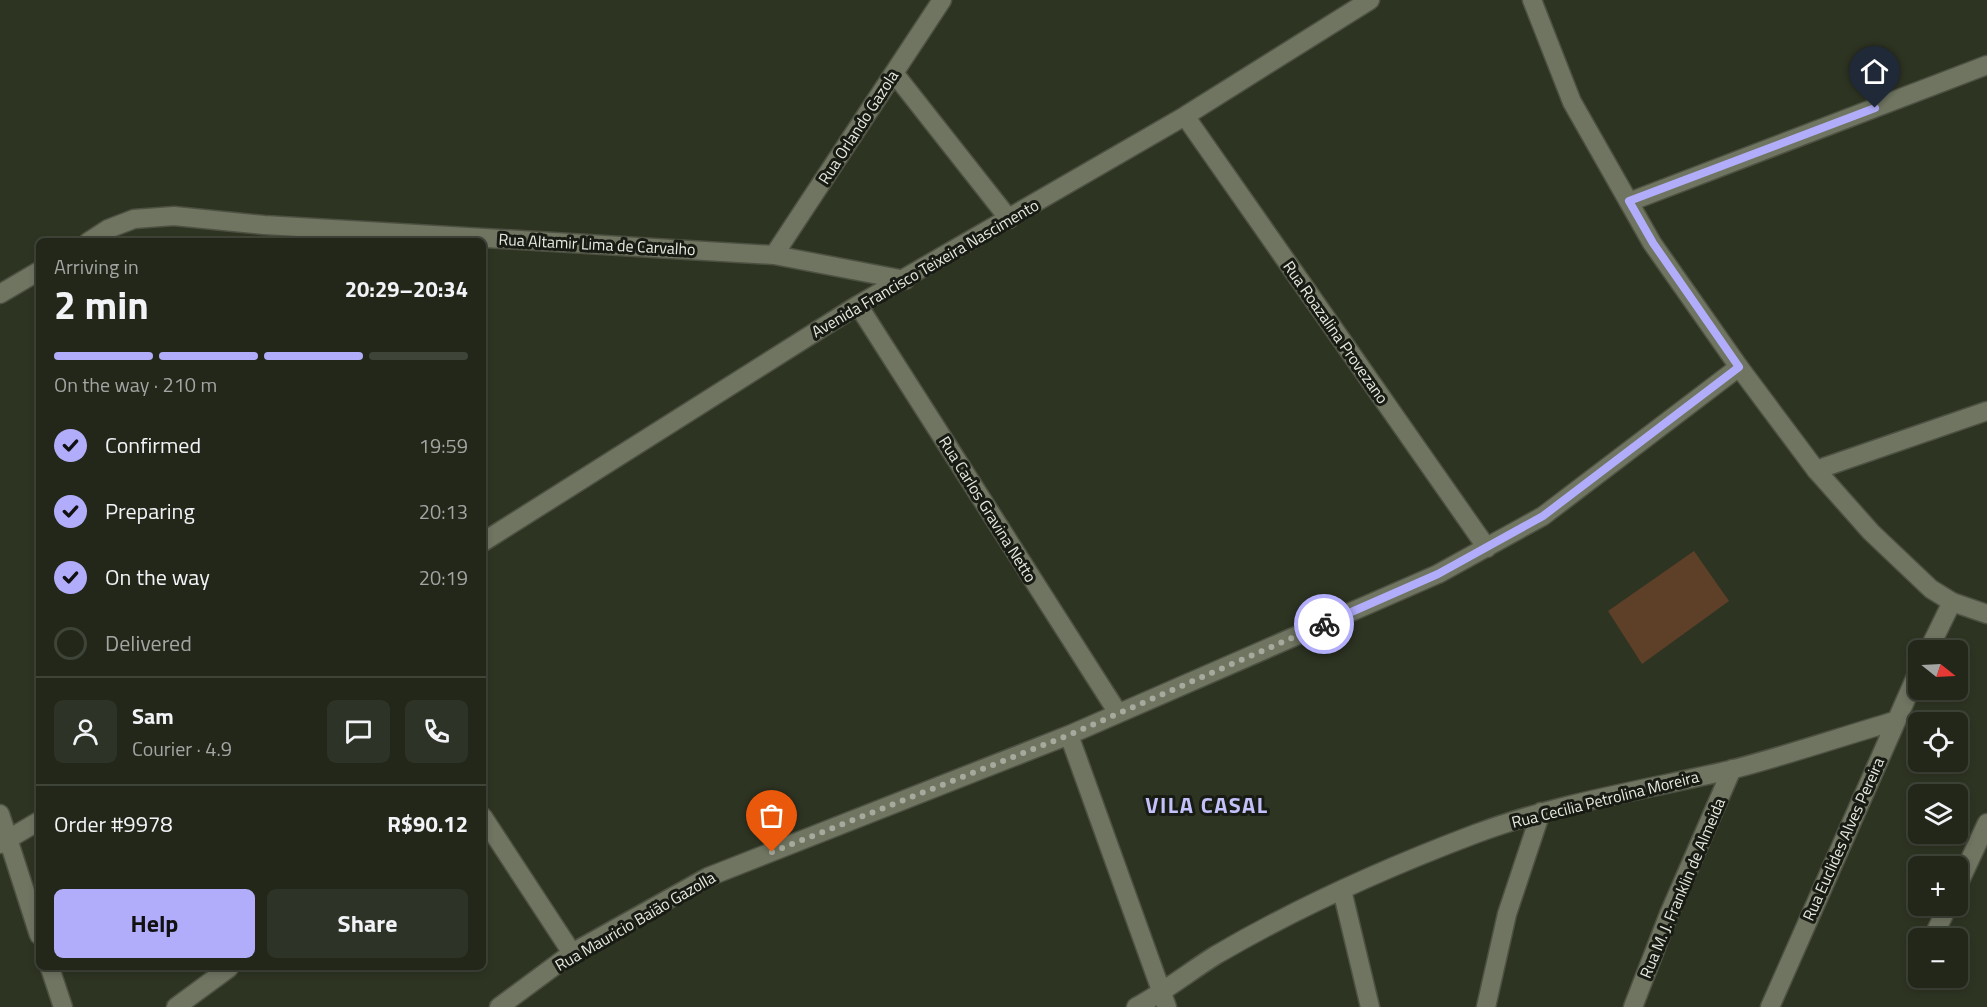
<!DOCTYPE html>
<html lang="en">
<head>
<meta charset="utf-8">
<style>
	body { margin:0; font-family:"Titillium Web",sans-serif; background:#2e3327; color:#f1f3f6; height:100vh; display:flex; flex-direction:column; font-size:22px; white-space:nowrap }
	* { box-sizing:border-box; margin:0 }
	p { font-size:20px; color:#a2a5a2 }
	.icon { flex:none; width:33px; height:33px; fill:none; stroke:currentColor; stroke-width:2; stroke-linecap:round; stroke-linejoin:round }
	.map { position:relative; flex:1; overflow:hidden }
	.sheet { position:absolute; left:36px; top:238px; width:450px; height:732px; display:flex; flex-direction:column; background:#22271a; border-radius:9px; box-shadow:0 3px 9px #0003,0 0 0 2px #3f4439 }
	.sheet>* { flex:none }
	.needle { width:39px; rotate:108deg }
	.controls { position:absolute; left:1908px; top:640px; display:grid; gap:12px }
	.controls a { display:grid; place-items:center; width:60px; height:60px; border-radius:9px; background:#22271a; box-shadow:0 3px 9px #0003,0 0 0 2px #3f4439; font-size:30px }
	.pin { position:absolute; display:grid; place-items:center; width:51px; height:51px; color:#fff; margin:-62px -26px; border-radius:50% 50% 50% 0; rotate:-45deg; box-shadow:0 0 6px #0007 }
	.pin .icon { rotate:45deg }
	.courier { position:absolute; display:grid; place-items:center; width:60px; height:60px; margin:-30px; border:4px solid #b1adfa; border-radius:50%; background:#fff; color:#222; box-shadow:0 2px 8px #0007 }
	.summary em { font-style:normal; font-weight:700 }
	.summary div { display:flex; flex-direction:column-reverse }
	.summary { display:flex; align-items:center; justify-content:space-between; height:102px; padding:0 18px }
	h1 { font-size:39px; font-weight:700; line-height:45px }
	.bar { display:grid; grid-template-columns:repeat(4,1fr); gap:9px 6px; align-content:center; height:72px; padding:0 18px }
	.bar i { height:8px; border-radius:4px; background:#3f4439 }
	.bar .active { background:#b1adfa }
	.bar p { grid-column:span 4 }
	.line { display:flex; align-items:center; gap:15px; padding:0 18px; border-top:2px solid #3f4439 }
	.line div { flex:1 }
	.round { display:grid; place-items:center; flex:none; width:63px; height:63px; border-radius:9px; background:#2e3327 }
	ol { padding:0 18px; list-style:none }
	li { display:flex; align-items:center; gap:18px; height:66px }
	li p { margin-inline-start:auto }
	li .icon { padding:6px; border-radius:50%; background:#b1adfa; color:#111; stroke-width:4 }
	li:last-child { color:#a2a5a2 }
	li i { width:33px; height:33px; border:3px solid #3f4439; border-radius:50% }
	.button { display:flex; gap:12px; margin-top:auto; padding:12px 18px }
	.button a { flex:1; height:69px; border-radius:9px; background:#b1adfa; color:#111; font-size:24px; font-weight:700; line-height:69px; text-align:center }
	.button a+a { background:#2e3327; color:#f1f3f6 }
	.map>svg:first-child { display:block }
	.green { fill:#5e3f28 }
	.lines { fill:none; stroke-linecap:round; stroke-linejoin:round }
	.minor-casing { stroke:#4d5142; stroke-width:21 }
	.tertiary-casing { stroke:#4d5142; stroke-width:21 }
	.minor { stroke:#6f7561; stroke-width:18 }
	.tertiary { stroke:#6f7561; stroke-width:18 }
	.done { stroke:#a5aa9c; stroke-width:6; stroke-dasharray:0 10.8 }
	.route { stroke:#b1adfa; stroke-width:8 }
	.labels { text-anchor:middle; dominant-baseline:central; stroke-width:6; stroke-linejoin:round; paint-order:stroke }
	.street-label { font-size:16px; fill:#e5e9de; stroke:#181b13 }
	.district-label { font-size:22px; font-weight:bold; letter-spacing:1.5px; fill:#c3c1fa; stroke:#181b13 }
</style>
</head>
<body>
<div class="map">
<svg width="1987" height="1007" viewBox="0 0 1987 1007">
	<rect width="100%" height="100%" fill="#2e3422"/>
	<!-- green -->
	<path class="green" d="M1694,551L1729,601L1642,664L1608,611Z"/>
	<g class="lines">
		<!-- minor casing -->
		<g class="minor-casing">
			<path id="minor" d="M894,73L1009,219
				M1185,116L1487,548
				M1629,202L1987,65
				M88,242L108,229L134,219L174,216L264,225L774,255L905,280
				M774,255L942,0
				M0,294L39,271
				M858,305L1118,713
				M1816,470L1987,411
				M483,542L858,305L1185,116L1370,0
				M1928,651L1952,602
				M1069,735L1167,1007
				M0,814L39,935
				M483,817L572,953
				M0,844L39,821
				M1958,885L1987,823
				M1342,890L1370,1007
				M1932,939L1948,906
				M50,968L63,1007
				M176,1007L229,968
				M499,1007L572,953L708,877L1069,735L1438,574L1543,516L1739,367
				M1136,1007C1164,992 1189,972 1216,955C1298,907 1385,868 1475,834C1557,803 1644,790 1730,770C1785,756 1840,737 1895,721
				M1486,1007L1507,914L1541,812
				M1633,1007L1669,914L1732,769
				M1770,1007L1918,672"/>
		</g>
		<!-- tertiary casing -->
		<g class="tertiary-casing">
			<path id="tertiary" d="M1532,0L1572,102L1652,243L1739,367L1816,470L1871,532L1931,589L1952,602L1987,614"/>
		</g>
		<!-- minor -->
		<use href="#minor" class="minor"/>
		<!-- tertiary -->
		<use href="#tertiary" class="tertiary"/>
	</g>
	<g class="lines">
		<!-- done -->
		<path class="done" d="M772,852L1069,735L1324,624"/>
		<!-- route -->
		<path class="route" d="M1324,624L1438,574L1543,516L1739,367L1653,243L1629,201L1875,108"/>
	</g>
	<g class="labels">
		<!-- street labels -->
		<g class="street-label">
			<text transform="translate(858 127) rotate(-57)">Rua Orlando Gazola</text>
			<text transform="translate(597 244) rotate(3)">Rua Altamir Lima de Carvalho</text>
			<text transform="translate(925 268) rotate(-30)">Avenida Francisco Teixeira Nascimento</text>
			<text transform="translate(1336 332) rotate(55)">Rua Roazalina Provezano</text>
			<text transform="translate(988 509) rotate(58)">Rua Carlos Gravina Netto</text>
			<text transform="translate(1605 799) rotate(-14)">Rua Cecilia Petrolina Moreira</text>
			<text transform="translate(1843 839) rotate(-66)">Rua Euclides Alves Pereira</text>
			<text transform="translate(1682 888) rotate(-67)">Rua M. J. Franklin de Almeida</text>
			<text transform="translate(635 921) rotate(-30)">Rua Mauricio Baião Gazolla</text>
		</g>
		<!-- district labels -->
		<g class="district-label">
			<text x="1207" y="805">VILA CASAL</text>
		</g>
	</g>
</svg>
<div class="controls">
<a><svg class="needle" viewBox="-14 -14 28 28"><path d="M0-13l5 13h-10z" fill="#e53935"/><path d="M0 13l5-13h-10z" fill="#a2a5a2"/></svg></a>
<a><svg class="icon" aria-label="locate" viewBox="0 0 24 24"><circle cx="12" cy="12" r="6"/><path d="M12 2v4M12 18v4M2 12h4M18 12h4"/></svg></a>
<a><svg class="icon" aria-label="layers" viewBox="0 0 24 24"><path d="M12 4l9 5-9 5-9-5zM3 14l9 5 9-5"/></svg></a>
<a>+</a>
<a>−</a>
</div>
<div class="pin" style="left:772px;top:852px;background:#ea580c"><svg class="icon" aria-label="bag" viewBox="0 0 24 24"><path d="M5 8h14l-1 12H6zM9 8a3 3 0 0 1 6 0"/></svg></div>
<div class="pin" style="left:1875px;top:108px;background:#1f2937"><svg class="icon" aria-label="home" viewBox="0 0 24 24"><path d="M3 11l9-7 9 7M6 9v11h12V9"/></svg></div>
<div class="courier" style="left:1324px;top:624px"><svg class="icon" aria-label="bike" viewBox="0 0 24 24"><circle cx="6" cy="16" r="4"/><circle cx="18" cy="16" r="4"/><path d="M6 16l4-8h5l3 8M10 8l3 8H6M13 5h3"/></svg></div>
<section class="sheet">
<div class="summary"><div><h1>2 min</h1><p>Arriving in</p></div><em>20:29–20:34</em></div>
<div class="bar"><i class="active"></i><i class="active"></i><i class="active"></i><i></i><p>On the way · 210 m</p></div>
<ol>
<li><svg class="icon" aria-label="check" viewBox="0 0 24 24"><path d="M5 12l5 5 9-10"/></svg>Confirmed<p>19:59</p></li>
<li><svg class="icon" aria-label="check" viewBox="0 0 24 24"><path d="M5 12l5 5 9-10"/></svg>Preparing<p>20:13</p></li>
<li><svg class="icon" aria-label="check" viewBox="0 0 24 24"><path d="M5 12l5 5 9-10"/></svg>On the way<p>20:19</p></li>
<li><i></i>Delivered</li>
</ol>
<div class="line" style="height:108px"><a class="round"><svg class="icon" aria-label="person" viewBox="0 0 24 24"><circle cx="12" cy="8" r="4"/><path d="M4 21q1-7 8-7t8 7"/></svg></a><div><b>Sam</b><p>Courier · 4.9</p></div><a class="round"><svg class="icon" aria-label="chat" viewBox="0 0 24 24"><path d="M4 5h16v11H9l-5 4z"/></svg></a><a class="round"><svg class="icon" aria-label="phone" viewBox="0 0 24 24"><path d="M5 4h4l2 5-3 2q2 4 5 5l2-3 5 2v4C11 20 4 13 5 4z"/></svg></a></div>
<div class="line" style="height:78px"><div>Order #9978</div><b>R$90.12</b></div>
<div class="button"><a>Help</a><a>Share</a></div>
</section>
</div>
</body>
</html>
